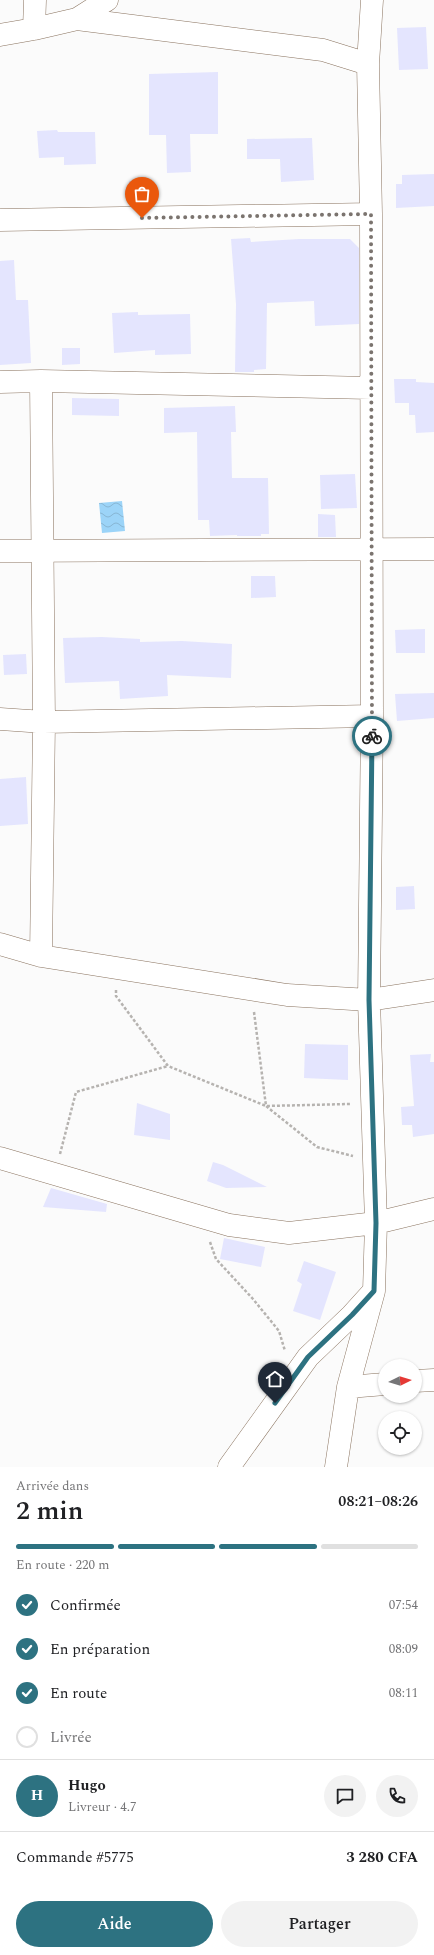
<!DOCTYPE html>
<html lang="fr">
<head>
<meta charset="utf-8">
<style>
	body { margin:0; font-family:Spectral,serif; background:#f2f2f2; color:#202124; height:100vh; display:flex; flex-direction:column; font-size:15px; white-space:nowrap }
	* { box-sizing:border-box; margin:0 }
	p { font-size:13px; color:#757577 }
	.icon { flex:none; width:22px; height:22px; fill:none; stroke:currentColor; stroke-width:2; stroke-linecap:round; stroke-linejoin:round }
	.map { position:relative; height:1467px; overflow:hidden }
	.sheet { display:flex; flex-direction:column; background:#fff; flex:1 }
	.sheet>* { flex:none }
	.needle { width:26px; rotate:85deg }
	.controls { position:absolute; left:378px; top:1359px; display:grid; gap:8px }
	.controls a { display:grid; place-items:center; width:44px; height:44px; border-radius:50%; background:#fff; box-shadow:0 1px 3px #0004; font-size:20px }
	.pin { position:absolute; display:grid; place-items:center; width:34px; height:34px; color:#fff; margin:-41px -17px; border-radius:50% 50% 50% 0; rotate:-45deg; box-shadow:0 0 4px #0007 }
	.pin .icon { rotate:45deg }
	.courier { position:absolute; display:grid; place-items:center; width:40px; height:40px; margin:-20px; border:3px solid #2d7281; border-radius:50%; background:#fff; color:#222; box-shadow:0 1px 5px #0007 }
	.summary em { font-style:normal; font-weight:600 }
	.summary div { display:flex; flex-direction:column-reverse }
	.summary { display:flex; align-items:center; justify-content:space-between; height:68px; padding:0 16px }
	h1 { font-size:26px; font-weight:600; line-height:30px }
	.bar { display:grid; grid-template-columns:repeat(4,1fr); gap:6px 4px; align-content:center; height:48px; padding:0 16px }
	.bar i { height:5px; border-radius:3px; background:#e0e0e0 }
	.bar .selected { background:#2d7281 }
	.bar p { grid-column:span 4 }
	.line { display:flex; align-items:center; gap:10px; padding:0 16px; border-top:1px solid #e0e0e0 }
	.line div { flex:1 }
	.round { display:grid; place-items:center; flex:none; width:42px; height:42px; border-radius:21px; background:#f2f2f2 }
	ol { padding:0 16px; list-style:none }
	li { display:flex; align-items:center; gap:12px; height:44px }
	li p { margin-inline-start:auto }
	li .icon { padding:4px; border-radius:50%; background:#2d7281; color:#fff; stroke-width:4 }
	li:last-child { color:#757577 }
	li i { width:22px; height:22px; border:2px solid #e0e0e0; border-radius:50% }
	.action { display:flex; gap:8px; margin-top:auto; padding:8px 16px }
	.action a { flex:1; height:46px; border-radius:24px; background:#2d7281; color:#fff; font-size:16px; font-weight:600; line-height:46px; text-align:center }
	.action a+a { background:#f2f2f2; color:#202124 }
	.map>svg:first-child { display:block }
	.water { fill:url(#water-waves) }
	.building { fill:#e4e5fe }
	.lines { fill:none; stroke-linecap:round; stroke-linejoin:round }
	.minor-casing { stroke:#8a735f; stroke-width:23 }
	.path { stroke:#b6b3b0; stroke-width:2.5; stroke-dasharray:3 2; stroke-linecap:butt }
	.minor { stroke:#fff; stroke-width:22 }
	.done { stroke:#7b746f; stroke-width:4; stroke-dasharray:0 7.2 }
	.route { stroke:#2d7281; stroke-width:5 }
</style>
</head>
<body>
<div class="map">
<svg width="434" height="1467" viewBox="0 0 434 1467">
	<defs>
		<pattern id="water-waves" width="16" height="10" patternUnits="userSpaceOnUse"><rect width="16" height="10" fill="#9cd4f8"/><path d="M0 5q4-4 8 0t8 0" fill="none" stroke="#87b6d4"/></pattern>
	</defs>
	<rect width="100%" height="100%" fill="#fbfbfb"/>
	<!-- water -->
	<path class="water" d="M122,501L125,531L102,533L99,503Z"/>
	<!-- building -->
	<path class="building" d="M426,27L428,69L399,70L397,28Z
		M218,72V134H190L191,172L167,173L166,135H149V74Z
		M57,130L58,132H95L96,164L64,165V157L39,158L37,131Z
		M312,138L314,180L281,182L280,159H247V139Z
		M434,174V206L396,208V184H402V175Z
		M129,181H148V201H129Z
		M250,238L251,242L299,239H350L359,248V324L315,326L314,301L267,303L266,369L254,370V372H235L236,304L231,239Z
		M14,260L16,300H28L31,363L0,365V261Z
		M138,312V315L190,314L191,354L155,355V350L114,353L112,313Z
		M62,348H80V364L62,365Z
		M394,379H416V382L434,383V432L416,433L415,415H409V403H395Z
		M72,398L119,399V416L72,415Z
		M235,406L236,432H231L232,478H268L269,534H261V536H237V535L210,536L209,520H198L197,432L164,433V408Z
		M355,474L357,508L321,509L320,475Z
		M318,514L335,515L336,537H318Z
		M251,576H275L276,597L251,598Z
		M425,629V653H396L395,630Z
		M102,637L140,639V642L182,641L232,644L231,678L167,675L168,696L120,699L119,681L65,683L63,638Z
		M26,654L27,674L4,675L3,655Z
		M434,693V718L397,721L395,694Z
		M26,777L28,824L0,826V779Z
		M414,886L415,909L396,910V887Z
		M305,1044L348,1045V1080L304,1078Z
		M431,1054L430,1062H434V1134L413,1137L412,1125H402L401,1107L414,1106L410,1055Z
		M137,1103L170,1114V1140L134,1135Z
		M213,1162L223,1165L267,1187L226,1188L207,1181Z
		M51,1188L107,1204L106,1212L43,1207Z
		M224,1238L265,1247L261,1267L220,1259Z
		M304,1261L336,1272L320,1320L293,1311L302,1284L297,1281Z"/>
	<g class="lines">
		<!-- minor casing -->
		<g class="minor-casing">
			<path id="minor" d="M77,19L107,0
				M34,29L35,0
				M0,35L34,29L77,19L323,50L368,64
				M0,220L371,214
				M0,382L41,381L371,388
				M0,551L434,549
				M0,719L44,722L372,716
				M0,944L41,956L287,995L369,1000L434,990
				M41,956L44,722L41,381
				M0,1158L229,1225L289,1233L376,1223L434,1209
				M415,1381L434,1380
				M348,1387L385,1384
				M229,1467L308,1357L352,1315L371,1294
				M336,1467L348,1387L374,1291L376,1223L369,1000L372,716L371,214L368,64L372,0"/>
		</g>
		<!-- path -->
		<path class="path" d="M116,990V996L168,1066L266,1106L350,1104
			M254,1012L266,1106L317,1147L353,1156
			M60,1154L76,1092L168,1066
			M210,1242L216,1259L253,1299L279,1331L285,1351"/>
		<!-- minor -->
		<use href="#minor" class="minor"/>
	</g>
	<g class="lines">
		<!-- done -->
		<path class="done" d="M142,218L371,214L372,736"/>
		<!-- route -->
		<path class="route" d="M275,1403L308,1357L352,1315L374,1291L376,1223L369,1000L372,736"/>
	</g>
</svg>
<div class="controls">
<a><svg class="needle" viewBox="-14 -14 28 28"><path d="M0-13l5 13h-10z" fill="#e53935"/><path d="M0 13l5-13h-10z" fill="#757577"/></svg></a>
<a><svg class="icon" aria-label="locate" viewBox="0 0 24 24"><circle cx="12" cy="12" r="6"/><path d="M12 2v4M12 18v4M2 12h4M18 12h4"/></svg></a>
</div>
<div class="pin" style="left:142px;top:218px;background:#ea580c"><svg class="icon" aria-label="bag" viewBox="0 0 24 24"><path d="M5 8h14l-1 12H6zM9 8a3 3 0 0 1 6 0"/></svg></div>
<div class="pin" style="left:275px;top:1403px;background:#1f2937"><svg class="icon" aria-label="home" viewBox="0 0 24 24"><path d="M3 11l9-7 9 7M6 9v11h12V9"/></svg></div>
<div class="courier" style="left:372px;top:736px"><svg class="icon" aria-label="bike" viewBox="0 0 24 24"><circle cx="6" cy="16" r="4"/><circle cx="18" cy="16" r="4"/><path d="M6 16l4-8h5l3 8M10 8l3 8H6M13 5h3"/></svg></div>
</div>
<section class="sheet">
<div class="summary"><div><h1>2 min</h1><p>Arrivée dans</p></div><em>08:21–08:26</em></div>
<div class="bar"><i class="selected"></i><i class="selected"></i><i class="selected"></i><i></i><p>En route · 220 m</p></div>
<ol>
<li><svg class="icon" aria-label="check" viewBox="0 0 24 24"><path d="M5 12l5 5 9-10"/></svg>Confirmée<p>07:54</p></li>
<li><svg class="icon" aria-label="check" viewBox="0 0 24 24"><path d="M5 12l5 5 9-10"/></svg>En préparation<p>08:09</p></li>
<li><svg class="icon" aria-label="check" viewBox="0 0 24 24"><path d="M5 12l5 5 9-10"/></svg>En route<p>08:11</p></li>
<li><i></i>Livrée</li>
</ol>
<div class="line" style="height:72px"><b class="round" style="background:#2d7281;color:#fff">H</b><div><b>Hugo</b><p>Livreur · 4.7</p></div><a class="round"><svg class="icon" aria-label="chat" viewBox="0 0 24 24"><path d="M4 5h16v11H9l-5 4z"/></svg></a><a class="round"><svg class="icon" aria-label="phone" viewBox="0 0 24 24"><path d="M5 4h4l2 5-3 2q2 4 5 5l2-3 5 2v4C11 20 4 13 5 4z"/></svg></a></div>
<div class="line" style="height:52px"><div>Commande #5775</div><b>3 280 CFA</b></div>
<div class="action"><a>Aide</a><a>Partager</a></div>
</section>
</body>
</html>
